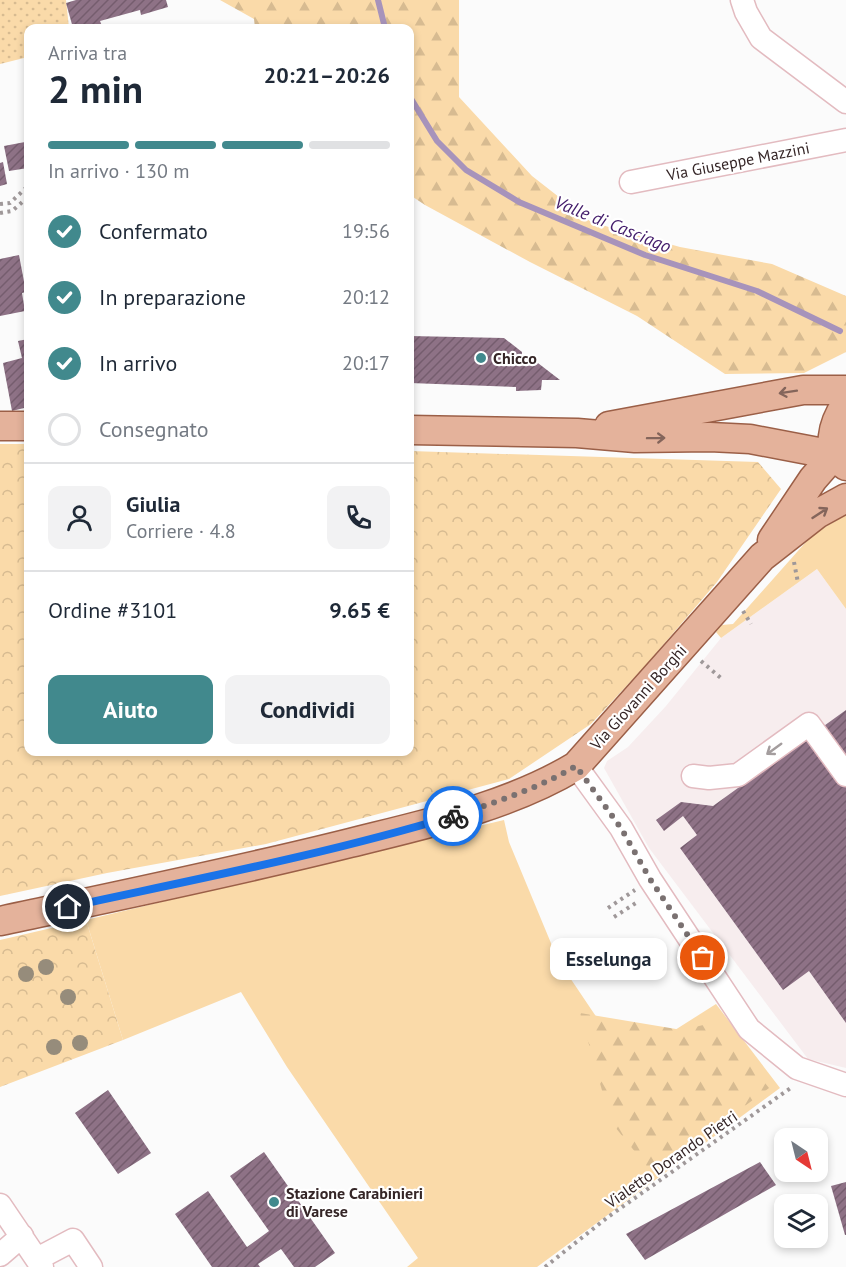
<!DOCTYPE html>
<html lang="it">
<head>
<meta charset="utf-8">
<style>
	body { margin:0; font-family:"PT Sans",sans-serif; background:#f2f2f3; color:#1f2937; height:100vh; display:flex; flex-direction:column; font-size:22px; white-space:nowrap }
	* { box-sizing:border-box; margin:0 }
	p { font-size:20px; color:#747a83 }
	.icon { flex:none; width:33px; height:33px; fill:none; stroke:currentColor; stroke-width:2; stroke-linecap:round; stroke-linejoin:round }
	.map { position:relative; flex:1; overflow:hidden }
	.panel { position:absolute; left:24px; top:24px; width:390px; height:732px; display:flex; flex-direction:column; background:#fff; border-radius:12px; box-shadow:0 3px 9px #0003 }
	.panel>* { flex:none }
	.needle { width:39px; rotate:145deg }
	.controls { position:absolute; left:774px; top:1128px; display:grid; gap:12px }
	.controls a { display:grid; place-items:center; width:54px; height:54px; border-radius:12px; background:#fff; box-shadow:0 3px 9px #0003; font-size:30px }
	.pin { position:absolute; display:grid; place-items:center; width:51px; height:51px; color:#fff; margin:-26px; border:3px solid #fff; border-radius:50%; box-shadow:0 2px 6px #0007 }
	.courier { position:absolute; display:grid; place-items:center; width:60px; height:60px; margin:-30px; border:4px solid #1a73e8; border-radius:50%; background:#fff; color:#222; box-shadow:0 2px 8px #0007 }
	.bubble { position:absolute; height:42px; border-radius:12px; background:#fff; box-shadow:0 3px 9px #0003; font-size:20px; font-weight:700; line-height:42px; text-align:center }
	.summary em { font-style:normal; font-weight:700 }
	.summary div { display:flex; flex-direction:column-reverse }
	.summary { display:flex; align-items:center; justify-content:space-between; height:102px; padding:0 24px }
	h1 { font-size:39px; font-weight:700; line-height:45px }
	.bar { display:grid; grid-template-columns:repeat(4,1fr); gap:9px 6px; align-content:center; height:72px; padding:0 24px }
	.bar i { height:8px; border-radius:4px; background:#e0e1e3 }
	.bar .on { background:#41898d }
	.bar p { grid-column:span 4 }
	.line { display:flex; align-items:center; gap:15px; padding:0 24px; border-top:2px solid #e0e1e3 }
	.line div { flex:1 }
	.round { display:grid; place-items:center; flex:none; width:63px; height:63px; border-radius:12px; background:#f2f2f3 }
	ol { padding:0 24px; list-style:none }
	li { display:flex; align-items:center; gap:18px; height:66px }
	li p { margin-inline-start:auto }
	li .icon { padding:6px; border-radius:50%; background:#41898d; color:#fff; stroke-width:4 }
	li:last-child { color:#747a83 }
	li i { width:33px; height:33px; border:3px solid #e0e1e3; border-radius:50% }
	.cta { display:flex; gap:12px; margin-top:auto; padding:12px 24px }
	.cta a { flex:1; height:69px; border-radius:12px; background:#41898d; color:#fff; font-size:24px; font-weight:700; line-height:69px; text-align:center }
	.cta a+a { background:#f2f2f3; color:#1f2937 }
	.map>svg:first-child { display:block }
	.built { fill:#f7edee }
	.grass { fill:#fadaa9 }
	.forest { fill:url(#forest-firs) }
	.park { fill:url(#park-crowns) }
	.garden { fill:url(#garden-dots) }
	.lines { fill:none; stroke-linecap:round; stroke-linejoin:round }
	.stream { stroke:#a793bb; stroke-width:6 }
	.building { fill:url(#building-hatch) }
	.minor-casing { stroke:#e3bbc0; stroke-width:25 }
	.major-casing { stroke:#9b5f47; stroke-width:31 }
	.path { stroke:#9f9899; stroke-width:4; stroke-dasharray:3 4.5; stroke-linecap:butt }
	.minor { stroke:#fff; stroke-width:22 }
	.major { stroke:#e4b29b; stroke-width:28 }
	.tree { fill:#968c7b }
	.oneway { stroke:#84655b }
	.oneway2 { stroke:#a49d9e }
	.done { stroke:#7a7171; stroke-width:6; stroke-dasharray:0 10.8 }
	.route { stroke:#1a73e8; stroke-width:8 }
	.poi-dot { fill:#41898d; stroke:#fff; stroke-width:2 }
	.labels { text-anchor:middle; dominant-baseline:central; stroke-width:4.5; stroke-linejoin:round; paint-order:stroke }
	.street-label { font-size:16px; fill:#352627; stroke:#fff }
	.poi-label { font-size:16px; font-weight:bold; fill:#352627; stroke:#fff; text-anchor:start }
	.water-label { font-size:18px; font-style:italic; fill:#421b6a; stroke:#fff }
</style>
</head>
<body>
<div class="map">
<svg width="846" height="1267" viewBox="0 0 846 1267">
	<defs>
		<pattern id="forest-firs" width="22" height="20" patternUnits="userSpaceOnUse" patternTransform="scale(1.5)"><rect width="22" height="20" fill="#fadaa9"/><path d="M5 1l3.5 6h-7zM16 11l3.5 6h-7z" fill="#d7bb91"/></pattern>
		<pattern id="park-crowns" width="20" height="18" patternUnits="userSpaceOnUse" patternTransform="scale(1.5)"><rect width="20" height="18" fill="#fadaa9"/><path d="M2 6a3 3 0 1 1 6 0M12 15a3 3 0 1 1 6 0" fill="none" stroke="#d7bb91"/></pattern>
		<pattern id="garden-dots" width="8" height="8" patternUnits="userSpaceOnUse" patternTransform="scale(1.5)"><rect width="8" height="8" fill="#fadaa9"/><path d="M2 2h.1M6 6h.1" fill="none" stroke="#d7bb91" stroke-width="1.8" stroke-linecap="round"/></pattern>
		<pattern id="building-hatch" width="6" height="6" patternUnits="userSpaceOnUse" patternTransform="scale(1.5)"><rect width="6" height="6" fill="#8e7286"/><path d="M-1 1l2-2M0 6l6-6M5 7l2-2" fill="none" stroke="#755d6e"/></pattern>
	</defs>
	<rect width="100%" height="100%" fill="#fbfbfb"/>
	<!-- built -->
	<path class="built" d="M817,569L846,609V1068L808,1059L649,848L604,768L607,761L628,747L666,706L721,638Z"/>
	<!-- grass -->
	<path class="grass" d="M846,515V609L817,569L721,638L716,632L722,625L733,624L813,534Z
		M504,820L509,842L558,960L626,1061L716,1004L780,1088L537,1267H407L418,1258L287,1067L241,992L123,1040L86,920Z"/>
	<!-- forest -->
	<path class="forest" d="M220,0H459V97L532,176L591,222L680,247L772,264L846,296V352L804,373L725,374L637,316L530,262L425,205L410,195V28H255L254,19Z
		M580,1013L682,1030L716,1022L769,1088L653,1174L611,1122Z"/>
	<!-- park -->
	<path class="park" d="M0,444H28V752H410V451L758,462L781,489L717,582L645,666L591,724L509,779L266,844L107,873L0,896Z
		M86,920L123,1040L0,1087V940Z"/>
	<!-- garden -->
	<path class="garden" d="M0,0H66L69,28H28V57L0,64Z"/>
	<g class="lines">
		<!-- stream -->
		<path class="stream" d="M378,0L385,28
			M410,97L437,141L466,170L519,202L645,255L757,291L840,331"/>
	</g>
	<!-- building -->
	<path class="building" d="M76,0H166L168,7L141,15L140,10L100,21L102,26L92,28H73L66,3Z
		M25,142L28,168L9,171L4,146Z
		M3,162L7,184L0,186V163Z
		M19,255L26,292L22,293L25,311L0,316V259Z
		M410,336L504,338L522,352V361L534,360L560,380H542L541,390L516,391V387L410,383Z
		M28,339V407L12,411L3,363L22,358L18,341Z
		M846,710V1023L809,971L783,990L680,848L697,835L683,816L664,831L656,820L681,802L713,806Z
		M108,1090L151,1153L118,1174L75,1113Z
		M264,1152L335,1253L315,1267H294L281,1249L258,1264L260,1267H212L175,1214L208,1191L247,1247L269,1231L230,1176Z
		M760,1162L776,1185L645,1260L626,1234Z
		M846,1182V1235H845L831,1186Z"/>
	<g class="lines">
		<!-- minor casing -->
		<g class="minor-casing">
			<path id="minor" d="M742,0L746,12L761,38L846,102
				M631,182L846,140
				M576,766L621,828L650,879L749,1029L797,1068L846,1085
				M693,776L709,778L738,775L809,724L846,775
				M0,1205L42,1267
				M0,1255L22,1236
				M37,1259L73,1240L91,1267"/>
		</g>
		<!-- major casing -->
		<g class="major-casing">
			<path id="major" d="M846,404C833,423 824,452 846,466
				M0,426H28
				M609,426L803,390H846
				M410,430L577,433L635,438L710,437L750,439L834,455
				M772,540L813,479L834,455
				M0,921C117,896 234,872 350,843C426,824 508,807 576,766L762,557L817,514L846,498"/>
		</g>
		<!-- path -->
		<path class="path" d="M0,204L10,203L28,186
			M0,213L12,211L28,197
			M794,562L798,583
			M743,611L751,624
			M701,661L722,679
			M608,908L635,890
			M614,917L639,901
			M545,1267L608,1217L792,1087"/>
		<!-- minor -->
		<use href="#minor" class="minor"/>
		<!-- major -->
		<use href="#major" class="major"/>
	</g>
	<!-- trees -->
	<g class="tree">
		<circle cx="46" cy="967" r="8"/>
		<circle cx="26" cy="974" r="8"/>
		<circle cx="68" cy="997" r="8"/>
		<circle cx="80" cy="1043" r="8"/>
		<circle cx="54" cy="1047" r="8"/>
	</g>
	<!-- one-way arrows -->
	<defs><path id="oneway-shaft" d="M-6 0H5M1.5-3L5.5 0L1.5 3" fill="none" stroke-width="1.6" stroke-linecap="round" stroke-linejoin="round" transform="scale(1.5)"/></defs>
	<g class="oneway">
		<use href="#oneway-shaft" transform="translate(788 392) rotate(171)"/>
		<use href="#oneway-shaft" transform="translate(656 438) rotate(-1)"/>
		<use href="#oneway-shaft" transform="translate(820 513) rotate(-33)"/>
	</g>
	<use class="oneway2" href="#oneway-shaft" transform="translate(774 749) rotate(144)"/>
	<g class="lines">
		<!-- done -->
		<path class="done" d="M453,816C496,802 537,789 576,766L621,828L650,879L703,958"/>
		<!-- route -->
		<path class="route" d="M68,907C197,879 327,854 453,816"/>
	</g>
	<!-- markers -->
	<g class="poi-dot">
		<circle cx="481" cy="358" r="6"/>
		<circle cx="274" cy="1202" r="6"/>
	</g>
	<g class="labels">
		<!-- street labels -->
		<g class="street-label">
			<text transform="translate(738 161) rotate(-11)">Via Giuseppe Mazzini</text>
			<text transform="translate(638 697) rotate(-48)">Via Giovanni Borghi</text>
			<text transform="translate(671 1159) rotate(-35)">Vialetto Dorando Pietri</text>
		</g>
		<!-- poi labels -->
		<g class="poi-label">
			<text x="493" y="358">Chicco</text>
			<text x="286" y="1193">Stazione Carabinieri<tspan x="286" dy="18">di Varese</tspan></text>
		</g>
		<!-- water labels -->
		<g class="water-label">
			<text transform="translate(613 224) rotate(22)">Valle di Casciago</text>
		</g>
	</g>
</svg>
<div class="controls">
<a><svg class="needle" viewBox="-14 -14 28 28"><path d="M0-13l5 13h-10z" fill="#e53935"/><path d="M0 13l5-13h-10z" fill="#747a83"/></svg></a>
<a><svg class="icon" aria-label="layers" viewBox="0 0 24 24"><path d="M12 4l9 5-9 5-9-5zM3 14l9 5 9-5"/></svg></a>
</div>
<div class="pin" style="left:703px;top:958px;background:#ea580c"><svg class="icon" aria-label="bag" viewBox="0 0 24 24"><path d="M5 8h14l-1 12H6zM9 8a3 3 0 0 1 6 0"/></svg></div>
<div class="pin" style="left:68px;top:907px;background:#1f2937"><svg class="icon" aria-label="home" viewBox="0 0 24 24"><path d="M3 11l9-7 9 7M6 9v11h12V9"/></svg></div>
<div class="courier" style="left:453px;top:816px"><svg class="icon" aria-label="bike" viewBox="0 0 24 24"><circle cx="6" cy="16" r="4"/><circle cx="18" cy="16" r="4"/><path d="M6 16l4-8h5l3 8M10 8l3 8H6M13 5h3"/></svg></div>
<div class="bubble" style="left:550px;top:938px;width:117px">Esselunga</div>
<section class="panel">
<div class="summary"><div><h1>2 min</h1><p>Arriva tra</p></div><em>20:21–20:26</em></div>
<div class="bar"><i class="on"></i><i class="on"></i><i class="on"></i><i></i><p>In arrivo · 130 m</p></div>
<ol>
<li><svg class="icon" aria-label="check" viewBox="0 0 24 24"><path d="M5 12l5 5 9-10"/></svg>Confermato<p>19:56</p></li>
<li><svg class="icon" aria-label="check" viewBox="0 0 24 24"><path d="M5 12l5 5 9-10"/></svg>In preparazione<p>20:12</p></li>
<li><svg class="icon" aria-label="check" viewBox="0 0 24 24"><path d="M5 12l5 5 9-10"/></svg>In arrivo<p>20:17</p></li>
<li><i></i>Consegnato</li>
</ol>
<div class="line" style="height:108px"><a class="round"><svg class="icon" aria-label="person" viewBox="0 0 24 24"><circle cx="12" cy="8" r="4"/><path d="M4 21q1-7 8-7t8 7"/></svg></a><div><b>Giulia</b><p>Corriere · 4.8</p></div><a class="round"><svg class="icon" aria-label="phone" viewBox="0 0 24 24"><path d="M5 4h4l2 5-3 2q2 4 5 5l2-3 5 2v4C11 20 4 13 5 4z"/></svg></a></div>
<div class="line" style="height:78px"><div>Ordine #3101</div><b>9.65 €</b></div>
<div class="cta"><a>Aiuto</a><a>Condividi</a></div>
</section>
</div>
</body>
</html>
